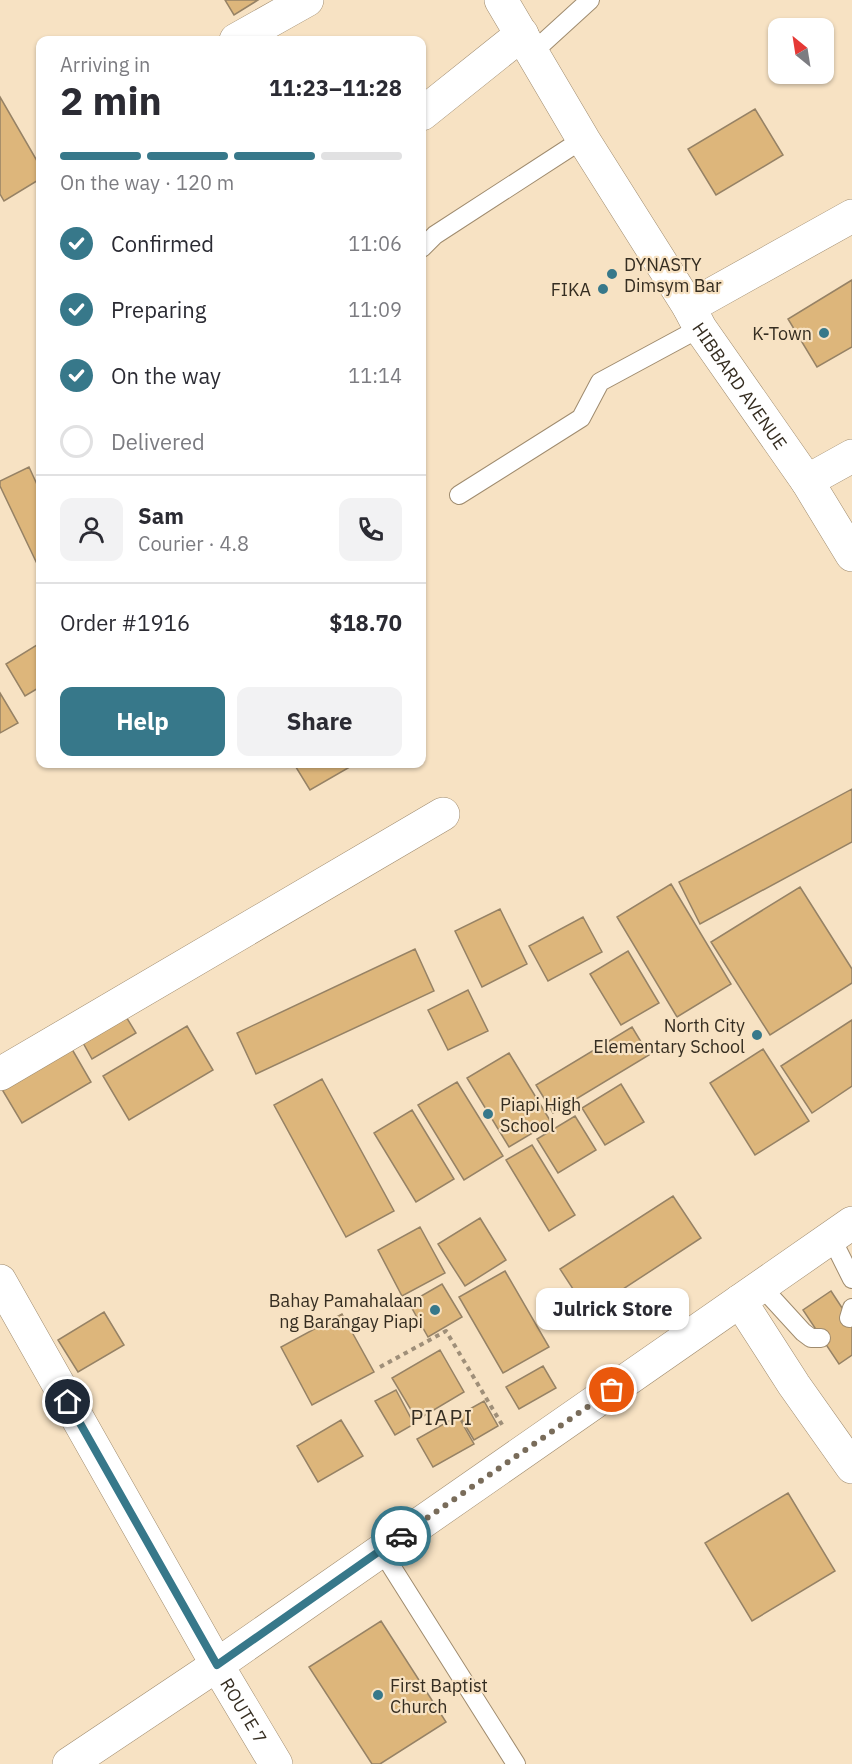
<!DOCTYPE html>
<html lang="en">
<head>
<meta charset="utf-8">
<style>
	body { margin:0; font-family:"IBM Plex Sans",sans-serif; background:#f2f2f3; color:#2b2b33; height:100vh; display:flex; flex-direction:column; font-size:22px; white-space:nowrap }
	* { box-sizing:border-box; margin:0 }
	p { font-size:20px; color:#7c7c81 }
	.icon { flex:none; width:33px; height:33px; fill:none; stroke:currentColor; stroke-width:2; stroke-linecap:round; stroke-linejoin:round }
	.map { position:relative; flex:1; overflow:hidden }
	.sheet { position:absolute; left:36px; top:36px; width:390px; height:732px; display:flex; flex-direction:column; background:#fff; border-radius:12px; box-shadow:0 2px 4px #0004 }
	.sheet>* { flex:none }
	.needle { width:39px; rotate:330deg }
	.buttons { position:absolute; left:768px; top:18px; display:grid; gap:12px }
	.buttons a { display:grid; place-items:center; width:66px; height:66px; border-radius:12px; background:#fff; box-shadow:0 2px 4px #0004; font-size:30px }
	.pin { position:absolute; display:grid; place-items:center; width:51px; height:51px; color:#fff; margin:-26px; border:3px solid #fff; border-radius:50%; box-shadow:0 2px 6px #0007 }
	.courier { position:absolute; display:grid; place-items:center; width:60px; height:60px; margin:-30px; border:4px solid #37788a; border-radius:50%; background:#fff; color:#222; box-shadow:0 2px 8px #0007 }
	.bubble { position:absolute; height:42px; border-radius:12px; background:#fff; box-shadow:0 2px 4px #0004; font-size:20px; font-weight:800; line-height:42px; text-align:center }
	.overview em { font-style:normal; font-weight:800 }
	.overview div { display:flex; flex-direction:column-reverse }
	.overview { display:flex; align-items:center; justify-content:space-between; height:102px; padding:0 24px }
	h1 { font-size:39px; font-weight:800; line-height:45px }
	.bar { display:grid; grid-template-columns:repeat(4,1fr); gap:9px 6px; align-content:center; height:72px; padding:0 24px }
	.bar i { height:8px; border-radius:4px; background:#e1e1e2 }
	.bar .selected { background:#37788a }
	.bar p { grid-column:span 4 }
	.line { display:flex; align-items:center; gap:15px; padding:0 24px; border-top:2px solid #e1e1e2 }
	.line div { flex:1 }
	.round { display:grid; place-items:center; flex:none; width:63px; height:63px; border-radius:12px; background:#f2f2f3 }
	ol { padding:0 24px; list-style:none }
	li { display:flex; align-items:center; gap:18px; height:66px }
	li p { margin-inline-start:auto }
	li .icon { padding:6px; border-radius:50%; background:#37788a; color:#fff; stroke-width:4 }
	li:last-child { color:#7c7c81 }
	li i { width:33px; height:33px; border:3px solid #e1e1e2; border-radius:50% }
	.primary-button { display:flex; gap:12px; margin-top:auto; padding:12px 24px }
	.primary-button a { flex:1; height:69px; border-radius:12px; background:#37788a; color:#fff; font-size:24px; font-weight:800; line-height:69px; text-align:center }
	.primary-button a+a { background:#f2f2f3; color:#2b2b33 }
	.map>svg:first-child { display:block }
	.building { fill:#ddb67b; stroke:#968265; stroke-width:1.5 }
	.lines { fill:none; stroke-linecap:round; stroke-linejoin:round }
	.lane-casing { stroke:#9f8b6e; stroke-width:20 }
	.street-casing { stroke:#9f8b6e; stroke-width:34 }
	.secondary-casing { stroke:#9f8b6e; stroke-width:34 }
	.path { stroke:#9f8f79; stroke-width:4; stroke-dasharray:4.5 4.5; stroke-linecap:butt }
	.lane { stroke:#fff; stroke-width:18 }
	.street { stroke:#fff; stroke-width:33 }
	.secondary { stroke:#fff; stroke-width:33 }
	.done { stroke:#796c5a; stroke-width:6; stroke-dasharray:0 10.8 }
	.route { stroke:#37788a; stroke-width:8 }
	.poi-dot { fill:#37788a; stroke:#f7e2c3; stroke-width:2 }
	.labels { text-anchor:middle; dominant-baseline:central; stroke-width:4.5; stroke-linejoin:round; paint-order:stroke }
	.poi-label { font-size:18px; fill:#352d21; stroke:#f7e2c3; text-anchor:end }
	.street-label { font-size:18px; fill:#352d21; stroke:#f7e2c3 }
	.quarter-label { font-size:21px; letter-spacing:1.5px; fill:#352d21; stroke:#f7e2c3 }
</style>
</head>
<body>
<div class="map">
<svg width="852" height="1764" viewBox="0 0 852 1764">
	<rect width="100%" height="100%" fill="#f7e2c3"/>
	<!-- building -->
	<path class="building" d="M225,0H258L234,15Z
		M0,97L40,166V179L4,201L0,194Z
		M755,109L783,155L716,195L688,149Z
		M852,280V347L817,367L788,319Z
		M29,467L40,491V570L0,486V481Z
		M40,643V687L25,696L6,664Z
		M0,693L18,723L0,733Z
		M294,764H355L310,790Z
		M852,789V842L700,924L679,882Z
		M671,884L731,984L677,1017L617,917Z
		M800,887L852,969V983L770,1035L711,942Z
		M500,909L527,964L482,987L455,931Z
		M583,917L602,952L548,981L529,946Z
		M415,949L434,991L256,1074L237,1033Z
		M628,951L659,1003L621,1025L590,974Z
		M468,990L488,1031L448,1050L428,1010Z
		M125,1015L136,1033L92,1059L82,1041Z
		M852,1020V1086L812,1113L781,1066Z
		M187,1026L213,1070L129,1120L103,1076Z
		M632,1027L649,1055L553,1113L536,1085Z
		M69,1044L91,1082L22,1123L0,1086Z
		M763,1049L809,1121L755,1155L710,1083Z
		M509,1053L551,1122L509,1147L467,1078Z
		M322,1079L394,1211L346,1237L274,1105Z
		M457,1082L503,1156L464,1180L418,1105Z
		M621,1084L644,1122L605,1145L582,1108Z
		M412,1110L454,1179L416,1202L374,1133Z
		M575,1116L596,1150L558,1173L537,1139Z
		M532,1145L575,1215L549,1231L506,1160Z
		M673,1196L701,1238L588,1312L560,1269Z
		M480,1218L506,1260L465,1286L438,1244Z
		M420,1227L445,1273L402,1296L378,1250Z
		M505,1271L549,1347L503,1373L459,1297Z
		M442,1284L462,1317L428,1337L409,1303Z
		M831,1291L852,1323V1355L839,1364L803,1310Z
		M104,1312L124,1345L78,1372L58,1340Z
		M342,1314L374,1372L312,1405L281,1347Z
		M440,1350L464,1392L417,1420L392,1378Z
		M543,1366L556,1388L519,1409L506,1387Z
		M396,1390L414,1424L395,1435L375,1401Z
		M484,1401L498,1426L474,1440L459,1415Z
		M458,1416L474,1444L433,1467L417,1439Z
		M341,1420L363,1456L318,1482L297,1446Z
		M788,1493L835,1571L752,1621L705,1543Z
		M381,1621L446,1722L380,1764H372L309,1667Z"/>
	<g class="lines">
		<!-- lane casing -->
		<g class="lane-casing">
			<path id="lane" d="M533,52L590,0
				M422,248L435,235L583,139
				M459,495L581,418L600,382L700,328
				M831,1237L852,1279
				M761,1286L803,1332L811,1338H821
				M849,1318L852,1308
				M381,1550L516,1764"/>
		</g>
		<!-- street casing -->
		<g class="street-casing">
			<path id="street" d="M236,40L307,0
				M422,114L522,34
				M689,307L852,216
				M807,481L852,456
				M0,1074L443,814
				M740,1301L794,1385L852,1467"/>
		</g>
		<!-- secondary casing -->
		<g class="secondary-casing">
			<g id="secondary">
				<path id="s1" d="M501,0L583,139L689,307L700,328L807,481L852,555"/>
				<path id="s2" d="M0,1281L217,1665L276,1764"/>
				<path d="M69,1764L217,1665L852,1223"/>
			</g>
		</g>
		<!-- path -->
		<path class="path" d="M380,1367L446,1331L504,1428"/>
		<!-- lane -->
		<use href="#lane" class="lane"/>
		<!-- street -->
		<use href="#street" class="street"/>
		<!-- secondary -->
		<use href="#secondary" class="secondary"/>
	</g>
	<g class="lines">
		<!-- done -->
		<path class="done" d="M401,1536L612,1390"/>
		<!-- route -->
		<path class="route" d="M68,1402L217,1665L401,1536"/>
	</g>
	<!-- markers -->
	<g class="poi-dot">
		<circle cx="612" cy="274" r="6"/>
		<circle cx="603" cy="289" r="6"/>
		<circle cx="824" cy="333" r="6"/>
		<circle cx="757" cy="1035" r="6"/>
		<circle cx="488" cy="1114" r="6"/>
		<circle cx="435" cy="1310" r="6"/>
		<circle cx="378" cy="1695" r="6"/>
	</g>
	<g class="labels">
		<!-- poi labels -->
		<g class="poi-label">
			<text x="624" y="264" text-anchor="start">DYNASTY<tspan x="624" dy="21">Dimsym Bar</tspan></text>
			<text x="591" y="289">FIKA</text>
			<text x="812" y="333">K-Town</text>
			<text x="745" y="1025">North City<tspan x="745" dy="21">Elementary School</tspan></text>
			<text x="500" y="1104" text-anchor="start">Piapi High<tspan x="500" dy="21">School</tspan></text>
			<text x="423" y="1300">Bahay Pamahalaan<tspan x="423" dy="21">ng Barangay Piapi</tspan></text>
			<text x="390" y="1685" text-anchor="start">First Baptist<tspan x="390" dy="21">Church</tspan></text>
		</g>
		<!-- street labels -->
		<g class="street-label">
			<text stroke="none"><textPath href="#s1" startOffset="454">HIBBARD AVENUE</textPath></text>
			<text stroke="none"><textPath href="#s2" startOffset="494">ROUTE 7</textPath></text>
		</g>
		<!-- quarter labels -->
		<g class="quarter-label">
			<text x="442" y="1417">PIAPI</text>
		</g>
	</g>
</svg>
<div class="buttons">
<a><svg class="needle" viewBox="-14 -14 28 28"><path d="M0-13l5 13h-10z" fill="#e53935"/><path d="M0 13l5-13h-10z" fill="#7c7c81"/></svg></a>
</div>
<div class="pin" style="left:612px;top:1390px;background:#ea580c"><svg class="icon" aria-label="bag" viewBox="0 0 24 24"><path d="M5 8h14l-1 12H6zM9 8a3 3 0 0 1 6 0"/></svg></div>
<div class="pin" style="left:68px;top:1402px;background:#1f2937"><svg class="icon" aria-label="home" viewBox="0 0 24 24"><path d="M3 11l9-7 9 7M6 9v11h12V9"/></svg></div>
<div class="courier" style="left:401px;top:1536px"><svg class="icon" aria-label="car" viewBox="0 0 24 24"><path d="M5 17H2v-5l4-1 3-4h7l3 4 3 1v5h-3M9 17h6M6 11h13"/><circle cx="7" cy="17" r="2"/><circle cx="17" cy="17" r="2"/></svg></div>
<div class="bubble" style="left:536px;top:1288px;width:153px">Julrick Store</div>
<section class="sheet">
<div class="overview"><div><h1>2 min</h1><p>Arriving in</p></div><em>11:23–11:28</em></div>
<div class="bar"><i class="selected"></i><i class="selected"></i><i class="selected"></i><i></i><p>On the way · 120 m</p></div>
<ol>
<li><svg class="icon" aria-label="check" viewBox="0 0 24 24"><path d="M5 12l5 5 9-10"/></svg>Confirmed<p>11:06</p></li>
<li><svg class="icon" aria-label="check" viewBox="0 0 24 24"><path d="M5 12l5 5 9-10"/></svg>Preparing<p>11:09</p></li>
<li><svg class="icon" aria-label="check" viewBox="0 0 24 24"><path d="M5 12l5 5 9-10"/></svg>On the way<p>11:14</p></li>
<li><i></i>Delivered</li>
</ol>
<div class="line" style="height:108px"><a class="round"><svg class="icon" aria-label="person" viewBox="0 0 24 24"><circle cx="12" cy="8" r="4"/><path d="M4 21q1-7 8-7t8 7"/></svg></a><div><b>Sam</b><p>Courier · 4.8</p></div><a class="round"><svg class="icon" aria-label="phone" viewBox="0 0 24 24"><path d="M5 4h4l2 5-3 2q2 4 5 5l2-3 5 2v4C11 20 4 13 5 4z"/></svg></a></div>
<div class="line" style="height:78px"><div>Order #1916</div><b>$18.70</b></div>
<div class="primary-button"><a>Help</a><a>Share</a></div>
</section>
</div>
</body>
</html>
